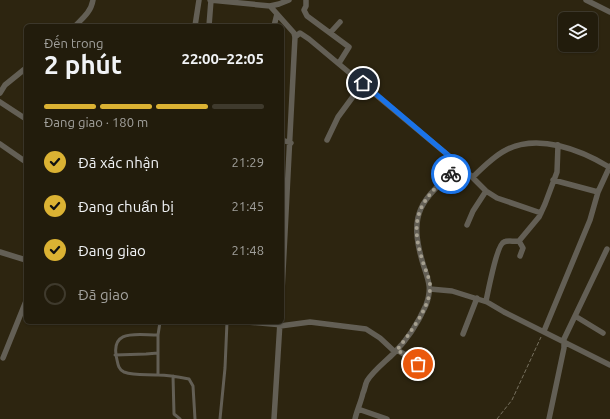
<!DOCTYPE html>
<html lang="vi">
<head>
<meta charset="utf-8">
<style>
	body { margin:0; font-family:Ubuntu,sans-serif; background:#2a2515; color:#f1f3f6; height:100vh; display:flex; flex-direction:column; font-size:15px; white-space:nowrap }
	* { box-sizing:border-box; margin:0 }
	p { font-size:13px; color:#a2a19d }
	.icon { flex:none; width:22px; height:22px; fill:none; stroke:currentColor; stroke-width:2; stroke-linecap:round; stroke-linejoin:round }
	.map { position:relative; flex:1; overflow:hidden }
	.panel { position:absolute; left:24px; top:24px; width:260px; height:300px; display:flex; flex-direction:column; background:#221c0c; border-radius:6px; box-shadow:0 1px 3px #0004,0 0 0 1px #3f3a2d }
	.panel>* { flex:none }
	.fabs { position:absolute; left:558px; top:12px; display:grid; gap:8px }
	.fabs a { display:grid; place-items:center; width:40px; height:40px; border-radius:6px; background:#221c0c; box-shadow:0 1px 3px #0004,0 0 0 1px #3f3a2d; font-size:20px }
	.pin { position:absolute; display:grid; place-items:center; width:34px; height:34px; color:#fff; margin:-17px; border:2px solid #fff; border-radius:50%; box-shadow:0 1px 4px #0007 }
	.courier { position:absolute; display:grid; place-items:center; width:40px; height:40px; margin:-20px; border:3px solid #1a73e8; border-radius:50%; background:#fff; color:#222; box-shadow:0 1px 5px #0007 }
	.summary em { font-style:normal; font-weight:700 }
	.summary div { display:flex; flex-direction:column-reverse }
	.summary { display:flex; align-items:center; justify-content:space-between; height:68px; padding:0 20px }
	h1 { font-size:26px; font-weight:700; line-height:30px }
	.bar { display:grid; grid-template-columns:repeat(4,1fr); gap:6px 4px; align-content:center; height:48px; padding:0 20px }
	.bar i { height:5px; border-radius:3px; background:#3f3a2d }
	.bar .on { background:#dbb233 }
	.bar p { grid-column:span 4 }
	ol { padding:0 20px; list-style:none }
	li { display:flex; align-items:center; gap:12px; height:44px }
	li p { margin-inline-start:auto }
	li .icon { padding:4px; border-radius:50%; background:#dbb233; color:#111; stroke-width:4 }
	li:last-child { color:#a2a19d }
	li i { width:22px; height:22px; border:2px solid #3f3a2d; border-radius:50% }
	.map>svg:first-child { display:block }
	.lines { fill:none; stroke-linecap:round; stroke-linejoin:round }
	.path { stroke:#77715f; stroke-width:1; stroke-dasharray:4 2; stroke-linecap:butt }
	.lane { stroke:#635f55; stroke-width:3 }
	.street { stroke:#635f55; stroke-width:5.5 }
	.done { stroke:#a59f8f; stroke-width:4; stroke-dasharray:0 7.2 }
	.route { stroke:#1a73e8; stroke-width:5 }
</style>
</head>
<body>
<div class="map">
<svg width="610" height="419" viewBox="0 0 610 419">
	<rect width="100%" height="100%" fill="#2d2510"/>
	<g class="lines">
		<!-- path -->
		<path class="path" d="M497,419L512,400L541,337"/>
		<!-- lane -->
		<path class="lane" d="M232,322L280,326
			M158,335C137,335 109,328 117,360C118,365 119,370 124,372C135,376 148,374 158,375C169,375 179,377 189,379L193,386L195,419
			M115,355L146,354L158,353
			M158,375V335L160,322
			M173,376L174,414L180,419
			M220,419L225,368L227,322"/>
		<!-- street -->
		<path class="street" d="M210,0L270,6L294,33L295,37L282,291
			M306,0V6L304,10L307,16L349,47L339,63
			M586,0L610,12
			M270,6L279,4L289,0
			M75,26C83,18 91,12 93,0
			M195,26L199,0
			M209,26L211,0
			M274,26L277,14
			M330,33L340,22
			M295,37L300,33L309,39L461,166C420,200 407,213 424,267C429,282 432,289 426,305C419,321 407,340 394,353C385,362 373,371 367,381C365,385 365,389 363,393C361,402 357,410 355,419
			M0,93L5,85L26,68
			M0,102L26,119
			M282,140L291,143
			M327,140L338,117L363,83
			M0,144L26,162
			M461,166L486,191L497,198L541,213
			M473,177C483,167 494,156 506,150C538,133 581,150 609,167
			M553,180L598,192
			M467,225L473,211L486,191
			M519,241L523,248L520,256
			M0,252L26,260
			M430,289L452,291L487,302L504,312L610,365
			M486,301C488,292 497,244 504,242C508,240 514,242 519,241L539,217L545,204L557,172L558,145
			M575,316L603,333
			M280,326L310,322L366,329L380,338L395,352
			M544,331L590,220L598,192L610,166
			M463,334L477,298
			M397,350L416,361L419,367
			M3,358L26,301
			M358,409L387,419
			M274,419L280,322
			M549,419L564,348V339L607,249"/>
	</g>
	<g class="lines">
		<!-- done -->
		<path class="done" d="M418,364L416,361L397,350C409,334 429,309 430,289C431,279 424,268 422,259C409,218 420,200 451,174"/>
		<!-- route -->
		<path class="route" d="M363,83L461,166L451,174"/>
	</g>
</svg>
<div class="fabs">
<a><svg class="icon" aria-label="layers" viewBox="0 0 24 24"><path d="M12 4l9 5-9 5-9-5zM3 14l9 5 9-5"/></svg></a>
</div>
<div class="pin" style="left:418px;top:364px;background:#ea580c"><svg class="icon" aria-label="bag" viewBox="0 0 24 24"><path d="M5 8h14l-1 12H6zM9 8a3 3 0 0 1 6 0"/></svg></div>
<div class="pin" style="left:363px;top:83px;background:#1f2937"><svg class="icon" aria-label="home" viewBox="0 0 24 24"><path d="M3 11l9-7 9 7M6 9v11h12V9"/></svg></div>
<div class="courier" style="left:451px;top:174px"><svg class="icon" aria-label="bike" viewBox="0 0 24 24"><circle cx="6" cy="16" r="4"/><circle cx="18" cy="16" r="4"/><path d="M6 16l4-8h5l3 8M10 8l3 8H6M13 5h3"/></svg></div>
<section class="panel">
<div class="summary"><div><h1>2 phút</h1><p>Đến trong</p></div><em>22:00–22:05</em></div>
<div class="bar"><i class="on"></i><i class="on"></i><i class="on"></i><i></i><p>Đang giao · 180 m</p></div>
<ol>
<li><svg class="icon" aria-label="check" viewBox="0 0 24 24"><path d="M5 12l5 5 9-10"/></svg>Đã xác nhận<p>21:29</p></li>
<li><svg class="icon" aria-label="check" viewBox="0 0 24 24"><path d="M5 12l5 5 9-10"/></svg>Đang chuẩn bị<p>21:45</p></li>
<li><svg class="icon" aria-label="check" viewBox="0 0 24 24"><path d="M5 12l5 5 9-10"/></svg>Đang giao<p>21:48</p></li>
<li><i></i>Đã giao</li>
</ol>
</section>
</div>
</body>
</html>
